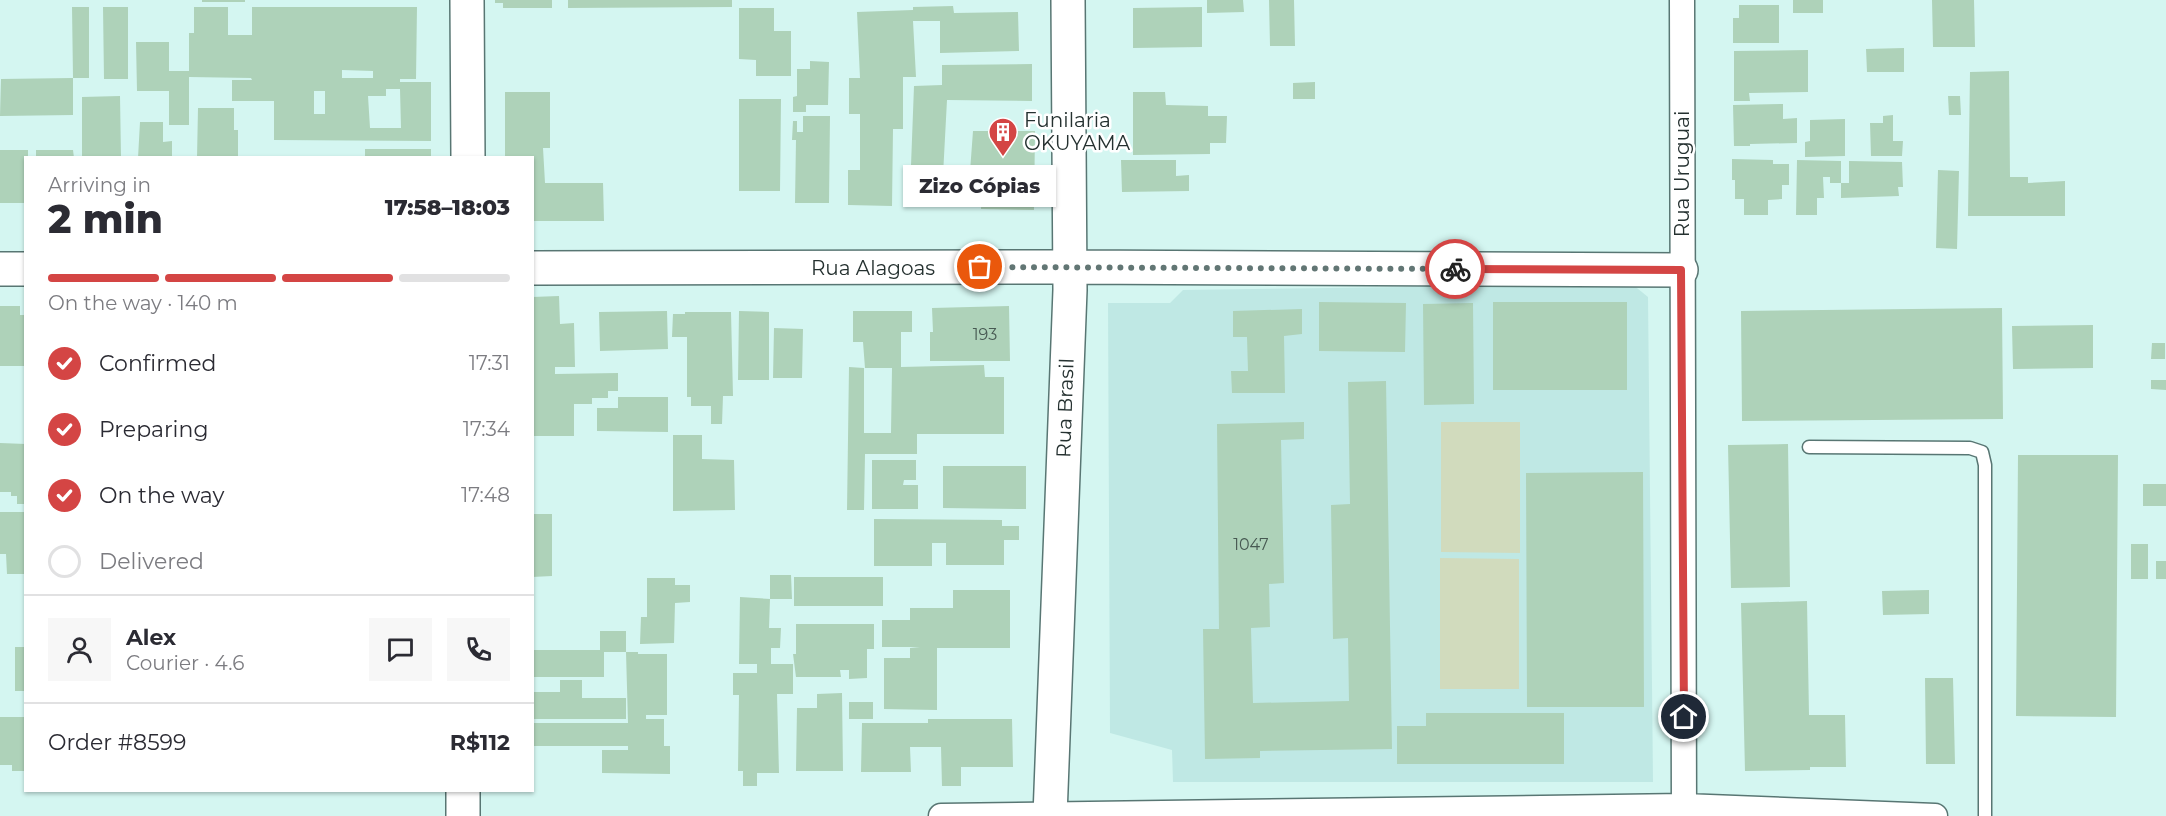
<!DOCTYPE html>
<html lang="en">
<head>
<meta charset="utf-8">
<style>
	body { margin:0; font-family:Montserrat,sans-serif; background:#f7f7f7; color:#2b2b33; height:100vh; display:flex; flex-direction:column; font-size:22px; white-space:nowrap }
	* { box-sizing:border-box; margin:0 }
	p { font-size:20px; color:#7c7c81 }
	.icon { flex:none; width:33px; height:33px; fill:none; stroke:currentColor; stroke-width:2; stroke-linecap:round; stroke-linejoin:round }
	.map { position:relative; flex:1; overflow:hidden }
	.details { position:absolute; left:24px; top:156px; width:510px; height:636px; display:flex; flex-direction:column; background:#fff; border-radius:0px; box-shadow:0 2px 4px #0004 }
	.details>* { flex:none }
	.pin { position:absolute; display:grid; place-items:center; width:51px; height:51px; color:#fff; margin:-26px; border:3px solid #fff; border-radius:50%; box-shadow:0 2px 6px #0007 }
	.courier { position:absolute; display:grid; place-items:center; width:60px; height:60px; margin:-30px; border:4px solid #d44544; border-radius:50%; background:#fff; color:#222; box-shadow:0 2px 8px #0007 }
	.bubble { position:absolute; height:42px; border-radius:0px; background:#fff; box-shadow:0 2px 4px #0004; font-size:20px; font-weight:800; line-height:42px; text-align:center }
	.overview em { font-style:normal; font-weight:800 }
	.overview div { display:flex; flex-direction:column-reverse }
	.overview { display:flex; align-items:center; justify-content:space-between; height:102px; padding:0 24px }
	h1 { font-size:39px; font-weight:800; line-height:45px }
	.bar { display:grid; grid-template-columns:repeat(4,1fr); gap:9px 6px; align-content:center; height:72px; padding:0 24px }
	.bar i { height:8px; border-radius:4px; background:#e1e1e2 }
	.bar .on { background:#d44544 }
	.bar p { grid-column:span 4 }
	.line { display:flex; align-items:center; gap:15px; padding:0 24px; border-top:2px solid #e1e1e2 }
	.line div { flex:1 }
	.round { display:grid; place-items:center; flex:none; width:63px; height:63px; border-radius:0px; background:#f7f7f7 }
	ol { padding:0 24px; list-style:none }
	li { display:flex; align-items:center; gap:18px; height:66px }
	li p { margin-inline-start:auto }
	li .icon { padding:6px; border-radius:50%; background:#d44544; color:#fff; stroke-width:4 }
	li:last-child { color:#7c7c81 }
	li i { width:33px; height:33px; border:3px solid #e1e1e2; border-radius:50% }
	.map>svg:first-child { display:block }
	.built { fill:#bfe8e4 }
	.green { fill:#d1dbbd }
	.building { fill:#aed2b9; fill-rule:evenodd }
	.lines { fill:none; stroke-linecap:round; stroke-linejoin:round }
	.lane-casing { stroke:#587673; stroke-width:15 }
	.street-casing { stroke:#587673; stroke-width:27 }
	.secondary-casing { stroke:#587673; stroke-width:36 }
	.lane { stroke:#fff; stroke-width:12 }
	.street { stroke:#fff; stroke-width:24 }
	.secondary { stroke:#fff; stroke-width:33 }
	.done { stroke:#627674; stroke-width:6; stroke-dasharray:0 10.8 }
	.route { stroke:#d44544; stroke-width:8 }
	.labels { text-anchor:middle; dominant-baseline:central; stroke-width:5; stroke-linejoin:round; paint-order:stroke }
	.number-label { font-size:16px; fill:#475952 }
	.poi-label { font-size:20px; fill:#253130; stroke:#fff; text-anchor:start }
	.street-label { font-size:20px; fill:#253130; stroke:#fff }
</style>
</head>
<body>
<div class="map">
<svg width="2166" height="816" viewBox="0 0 2166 816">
	<rect width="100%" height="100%" fill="#d4f6f1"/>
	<!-- built -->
	<path class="built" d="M1632,284L1648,297L1653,782H1173L1172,750L1110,733L1108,303H1170L1183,290Z"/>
	<!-- green -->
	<path class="green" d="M1441,422H1520V553L1441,552Z
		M1440,558L1519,559V689H1440Z"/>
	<!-- building -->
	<path class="building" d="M202,0H245V2H202Z
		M495,0H552V8H503V3H495Z
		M568,0H732V7L568,8Z
		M1207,0H1243L1244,12L1207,13Z
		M1269,0H1294L1295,46H1270Z
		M1793,0H1823V13H1793Z
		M1932,0H1974L1975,47H1933Z
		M1739,5H1779V43H1733V18H1739Z
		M953,6L954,13L1018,12L1019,51L940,53V21H913L916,77H903V129H893L892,206L848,205V170H860V114H849V78H860L857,12L913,10V7Z
		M72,7H89V78H73Z
		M103,7H128V79H104Z
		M194,7H228V35H252V7H417L416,79H400V82H431V141L274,140V101H232V80H252L251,78L189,77V125H169V91H137L136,42H169V71H189V33H194ZM342,70L373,71V78H342ZM386,89H400L401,128H370L368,96H386ZM314,91H325V114H314Z
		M1202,7V47L1133,48V8Z
		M739,8H774V31H791V76H756V60L739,59Z
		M1904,48V72H1867L1866,49Z
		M1808,50V92L1749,93L1750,101H1734V51Z
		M810,61L829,62L828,105H806V112H793V97L797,96V69H810Z
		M1032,64V101L947,100L942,194L910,192L914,86L942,85V65Z
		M2009,71L2010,177H2028V183L2065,181V216H1968L1970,72Z
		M73,78V115L0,116L1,79Z
		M1315,82V99H1293V83Z
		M505,92H550V148H543L545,183H603L604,221H532V158H505Z
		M1133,92H1165L1166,105L1208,106V116H1227L1226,143H1210V154L1133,155Z
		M120,96L121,158H82V97Z
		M1948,96H1960L1961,115H1949Z
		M739,99H781L780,191H739Z
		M1783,104V119L1797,118V143L1750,144V146H1734L1733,105Z
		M198,108H234V130H238V158H197Z
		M1893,115V141H1903L1902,156H1871L1870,123H1883V116Z
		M803,116H830L829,203H795L796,140H792L793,121H797V132H803Z
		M1845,119V156L1805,157V142L1810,141V120Z
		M140,122H163V142L172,141V158H138Z
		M973,131H1035L1034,210L981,209L982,187L969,185Z
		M365,149H431V158H365Z
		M0,150H28V158H26V203H0Z
		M36,150H73L74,158H36Z
		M1732,159L1773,160V164H1789V185H1782V199L1768,200V215H1744V199H1735V180H1732Z
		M1121,160H1176V176L1189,175V191L1122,192Z
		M1797,160L1841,161V183H1830V177H1823L1824,198H1817V215H1796Z
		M1849,161L1902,162L1903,187H1898L1899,196L1841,198V183H1849Z
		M1938,170L1959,171L1957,249L1936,248Z
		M559,296L560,324L574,323L575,367H555V374L618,373V391H608V398H592V404H574V436H532V297Z
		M1319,302L1406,303L1405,352L1319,351Z
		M1493,302H1627V390H1493Z
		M1473,303L1474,404L1424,405L1423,304Z
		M0,306H20V315H26V366H0Z
		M1009,306L1010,361H930V332H933L932,308Z
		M2002,308L2003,419L1742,421L1741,311Z
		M1302,309V334L1284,336L1285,393H1232L1231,371H1248L1247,337H1233V311Z
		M667,311L668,349L600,351L599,312Z
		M739,311L769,312V380H738Z
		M853,311H912V332H901V367L984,365L985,377H1004V434H917V454H865L864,510H847L849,367L864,368V433H891L892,368H865L863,342H853Z
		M685,312H731L733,396H723L722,424H711V406H691V397H687V337H672L673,314H685Z
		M2093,325V368L2013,369L2012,326Z
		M774,328L803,329L802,378H773Z
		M2152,343H2165V359H2151Z
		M2151,380H2166V390L2151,389Z
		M1386,381L1392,749L1260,751V758L1205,759L1203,629H1219L1217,424L1304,422V439L1281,440L1284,583L1269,584L1270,627L1251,628L1253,703L1349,701L1348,638L1333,639L1331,505L1350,504L1348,382Z
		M618,397H668V432L597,431V408H618Z
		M673,435H702V459L734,460L735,510L673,511Z
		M0,443L26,444V504H17V496H11V492H0Z
		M1788,444L1790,587L1731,588L1728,445Z
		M2018,455H2118L2116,717L2016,716Z
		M872,460H916V480H904L903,485H918V509H872Z
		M943,466H1026V509L943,508Z
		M1643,472L1644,707H1527L1526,473Z
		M2143,484H2166V506H2143Z
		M0,512H26V574H7L6,554H0Z
		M532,514H552V576L532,577Z
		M874,519L1002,520V526H1019V540H1004V565H946V543H932V566H874Z
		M2131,544H2148V579H2131Z
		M2156,561H2166V579H2156Z
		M770,575H791L792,599H770L769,628H781L780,648H771V664H793V694H777L779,773H757V786H743V771H738L739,695H733V673H757V664H739L740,597L770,599Z
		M794,577H883V606H794Z
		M647,578H675V585H690V602L675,603L674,643L640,644L641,617H647Z
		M953,590H1010V648H937V710L884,709V658H910V648L920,647H882V620H910V608H953Z
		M1929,590V614L1883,615L1882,591Z
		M1807,601L1809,715H1845L1846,767H1810V770L1745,771L1741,603Z
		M796,624H874V649H867V678L849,679V670H840L841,677H796L793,654H796Z
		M600,631H626V652H604V677H532V650H600Z
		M15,647H26V691H15Z
		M626,652H638V654H667V715H646V719H664V746H670V774L602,773V750H628V746H532V723H628Z
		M1925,678H1953L1955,764H1926Z
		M560,680H582V698H626V719H532V692H560Z
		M842,693L843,771H796L797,708H817V694Z
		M849,702H873V719H849Z
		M1426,713H1564V764H1397V726H1426Z
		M0,717H26V771H12V765H0Z
		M928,719H1012L1013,767H961V786H942L941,747H910L911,772H861L862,723H928Z"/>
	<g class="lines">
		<!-- lane casing -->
		<g class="lane-casing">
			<path id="lane" d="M1809,447L1970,448L1982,452L1985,465V816"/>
		</g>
		<!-- street casing -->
		<g class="street-casing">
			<path id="street" d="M1682,0L1684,816
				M941,816L1684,806L1935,816"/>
		</g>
		<!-- secondary casing -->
		<g class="secondary-casing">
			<path id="secondary" d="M467,0L468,158
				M532,268L1069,267L1681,270
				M0,269H26
				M463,816V790
				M1050,816L1070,290L1068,0"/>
		</g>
		<!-- lane -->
		<use href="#lane" class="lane"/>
		<!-- street -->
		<use href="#street" class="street"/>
		<!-- secondary -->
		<use href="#secondary" class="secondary"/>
	</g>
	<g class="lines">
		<!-- done -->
		<path class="done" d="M980,267L1455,269"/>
		<!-- route -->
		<path class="route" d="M1455,269L1681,270L1684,717"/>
	</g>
	<!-- icons -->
	<defs>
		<g id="building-pin" transform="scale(1.5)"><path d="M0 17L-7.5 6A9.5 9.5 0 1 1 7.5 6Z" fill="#d44544" stroke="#fff"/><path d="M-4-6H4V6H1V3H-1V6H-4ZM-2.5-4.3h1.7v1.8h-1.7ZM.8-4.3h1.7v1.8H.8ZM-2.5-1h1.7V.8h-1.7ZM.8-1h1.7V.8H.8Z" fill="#fff"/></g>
	</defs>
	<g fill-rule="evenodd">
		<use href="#building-pin" x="1003" y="132"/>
	</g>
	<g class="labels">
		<!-- number labels -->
		<g class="number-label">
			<text x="985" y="334">193</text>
			<text x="1251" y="544">1047</text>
		</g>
		<!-- poi labels -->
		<g class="poi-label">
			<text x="1024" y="120">Funilaria<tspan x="1024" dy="23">OKUYAMA</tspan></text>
		</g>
		<!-- street labels -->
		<g class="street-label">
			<text transform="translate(1682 174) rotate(-90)">Rua Uruguai</text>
			<text x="873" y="268">Rua Alagoas</text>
			<text transform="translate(1065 408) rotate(-88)">Rua Brasil</text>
		</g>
	</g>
</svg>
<div class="pin" style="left:980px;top:267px;background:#ea580c"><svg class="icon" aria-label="bag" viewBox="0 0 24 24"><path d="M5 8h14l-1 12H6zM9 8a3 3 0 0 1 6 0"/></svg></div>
<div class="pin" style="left:1684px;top:717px;background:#1f2937"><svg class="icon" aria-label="home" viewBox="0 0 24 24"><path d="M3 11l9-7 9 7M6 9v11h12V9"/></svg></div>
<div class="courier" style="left:1455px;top:269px"><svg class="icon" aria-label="bike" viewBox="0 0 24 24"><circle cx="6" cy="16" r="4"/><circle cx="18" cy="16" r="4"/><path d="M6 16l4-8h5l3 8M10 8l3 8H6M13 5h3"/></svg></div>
<div class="bubble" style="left:903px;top:165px;width:153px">Zizo Cópias</div>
<section class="details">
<div class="overview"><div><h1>2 min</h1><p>Arriving in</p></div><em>17:58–18:03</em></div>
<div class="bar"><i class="on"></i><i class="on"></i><i class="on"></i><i></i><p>On the way · 140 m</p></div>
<ol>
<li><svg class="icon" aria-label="check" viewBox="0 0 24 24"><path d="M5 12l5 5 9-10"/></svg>Confirmed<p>17:31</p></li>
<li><svg class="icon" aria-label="check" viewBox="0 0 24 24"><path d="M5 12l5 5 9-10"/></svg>Preparing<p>17:34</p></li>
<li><svg class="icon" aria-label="check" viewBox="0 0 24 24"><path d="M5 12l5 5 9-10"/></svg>On the way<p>17:48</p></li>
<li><i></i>Delivered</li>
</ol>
<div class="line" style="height:108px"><a class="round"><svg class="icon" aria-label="person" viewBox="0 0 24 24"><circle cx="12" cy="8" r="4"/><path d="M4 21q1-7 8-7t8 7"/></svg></a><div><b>Alex</b><p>Courier · 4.6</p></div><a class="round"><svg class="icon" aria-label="chat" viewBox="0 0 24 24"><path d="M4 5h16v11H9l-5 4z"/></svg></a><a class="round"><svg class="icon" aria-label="phone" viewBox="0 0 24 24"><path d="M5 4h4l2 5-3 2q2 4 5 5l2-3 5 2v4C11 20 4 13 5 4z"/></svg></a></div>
<div class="line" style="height:78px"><div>Order #8599</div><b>R$112</b></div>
</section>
</div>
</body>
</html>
